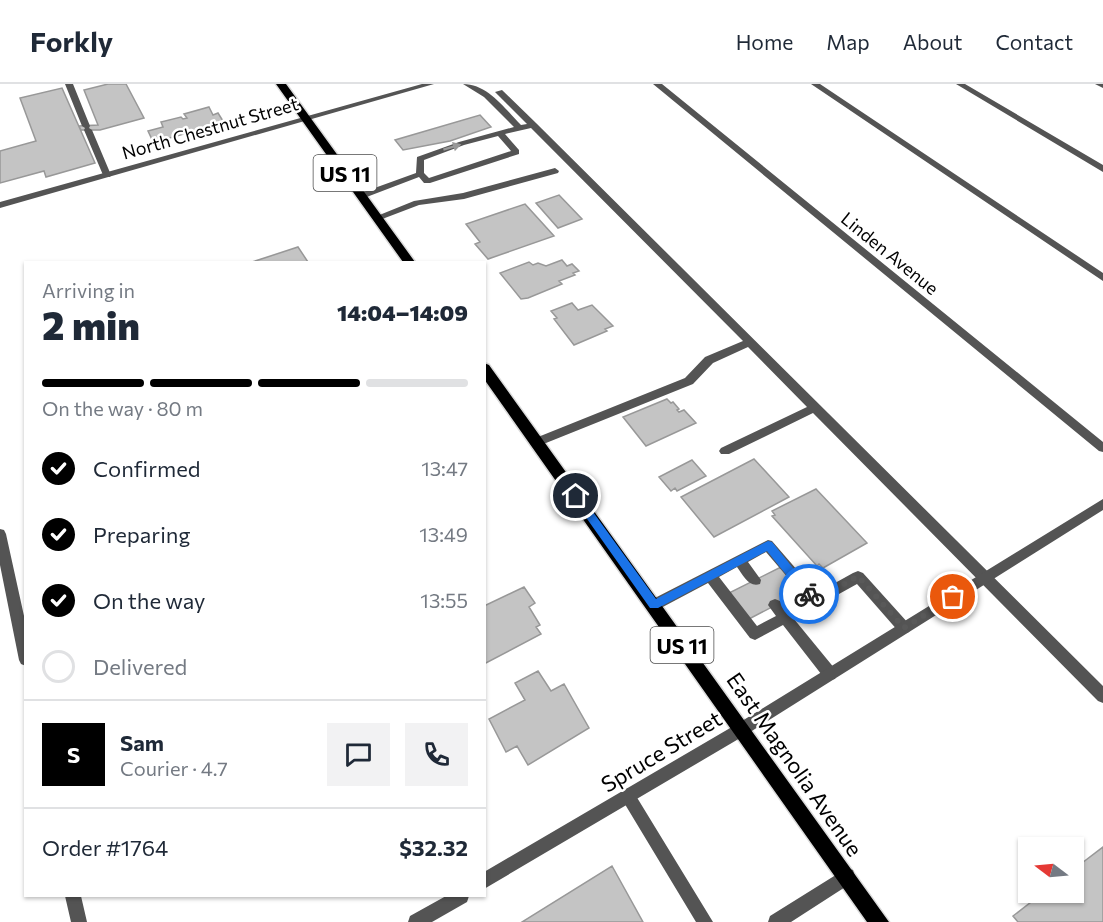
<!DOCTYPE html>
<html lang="en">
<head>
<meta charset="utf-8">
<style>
	body { margin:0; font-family:Commissioner,sans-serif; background:#f2f2f3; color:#1f2937; height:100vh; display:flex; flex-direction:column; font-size:22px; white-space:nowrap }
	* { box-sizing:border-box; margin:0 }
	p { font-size:20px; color:#747a83 }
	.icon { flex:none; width:33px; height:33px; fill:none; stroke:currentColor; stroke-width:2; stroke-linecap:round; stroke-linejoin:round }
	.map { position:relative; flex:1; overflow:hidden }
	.sheet { position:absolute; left:24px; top:177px; width:462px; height:636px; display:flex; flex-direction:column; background:#fff; border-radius:0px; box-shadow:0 2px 4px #0004 }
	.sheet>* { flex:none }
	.needle { width:39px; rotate:286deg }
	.fabs { position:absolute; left:1018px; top:753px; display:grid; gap:12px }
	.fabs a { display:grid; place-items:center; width:66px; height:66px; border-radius:0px; background:#fff; box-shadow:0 2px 4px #0004; font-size:30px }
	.pin { position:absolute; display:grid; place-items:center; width:51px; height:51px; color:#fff; margin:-26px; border:3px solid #fff; border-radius:50%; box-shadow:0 2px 6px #0007 }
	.courier { position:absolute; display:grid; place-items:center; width:60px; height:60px; margin:-30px; border:4px solid #1a73e8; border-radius:50%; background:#fff; color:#222; box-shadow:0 2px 8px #0007 }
	.summary em { font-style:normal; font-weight:800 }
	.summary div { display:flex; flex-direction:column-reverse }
	.summary { display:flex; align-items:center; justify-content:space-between; height:102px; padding:0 18px }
	h1 { font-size:39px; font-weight:800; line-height:45px }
	.bar { display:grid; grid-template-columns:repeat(4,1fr); gap:9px 6px; align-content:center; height:72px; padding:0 18px }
	.bar i { height:8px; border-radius:4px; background:#e0e1e3 }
	.bar .active { background:#000 }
	.bar p { grid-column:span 4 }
	.line { display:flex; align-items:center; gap:15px; padding:0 18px; border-top:2px solid #e0e1e3 }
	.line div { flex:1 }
	.round { display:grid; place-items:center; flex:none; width:63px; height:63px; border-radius:0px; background:#f2f2f3 }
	ol { padding:0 18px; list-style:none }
	li { display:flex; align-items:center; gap:18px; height:66px }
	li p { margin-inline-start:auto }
	li .icon { padding:6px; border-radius:50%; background:#000; color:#fff; stroke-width:4 }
	li:last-child { color:#747a83 }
	li i { width:33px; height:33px; border:3px solid #e0e1e3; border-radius:50% }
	header { display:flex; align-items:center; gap:36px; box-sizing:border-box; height:84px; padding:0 30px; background:#fff; border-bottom:2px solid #e0e1e3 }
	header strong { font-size:28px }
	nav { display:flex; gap:33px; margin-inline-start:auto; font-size:21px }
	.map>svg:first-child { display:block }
	.building { fill:#c4c4c4; stroke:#989898; stroke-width:1.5 }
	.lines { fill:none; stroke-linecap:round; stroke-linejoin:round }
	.primary-casing { stroke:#dbdbdb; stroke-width:3 }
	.service { fill:#545454; fill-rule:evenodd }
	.minor { fill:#545454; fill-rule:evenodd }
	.primary { fill:#000; fill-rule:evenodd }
	.oneway { fill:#989898 }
	.route { fill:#1a73e8 }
	.done { stroke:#595959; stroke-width:6; stroke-dasharray:0 10.8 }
	.labels { text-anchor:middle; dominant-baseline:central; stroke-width:5; stroke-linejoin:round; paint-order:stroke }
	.far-street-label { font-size:18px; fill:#000; stroke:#fff }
	.shield { fill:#fff; stroke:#4c4c4c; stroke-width:1.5 }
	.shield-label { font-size:21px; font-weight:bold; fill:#000 }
	.street-label { font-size:22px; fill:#000; stroke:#fff }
</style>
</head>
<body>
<header>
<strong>Forkly</strong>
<nav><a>Home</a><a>Map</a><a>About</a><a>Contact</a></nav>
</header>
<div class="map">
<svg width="1103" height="838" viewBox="0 0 1103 838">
	<rect width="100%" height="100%" fill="#fff"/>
	<!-- building -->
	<path class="building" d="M108,0H126L144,34L100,46H81L79,42L98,41L84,6Z
		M62,4L95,79L46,93L44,87L0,99V67L36,57L20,14Z
		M209,23L213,31L218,29L223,37L219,39L223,46L198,53L194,47L166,55L169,60L156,64L148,47L163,43L161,38L181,33L183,35L187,34L184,30Z
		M480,31L491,43L450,57L403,66L395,56Z
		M559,111L582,135L558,144L536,119Z
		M525,120L554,152L488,175L475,160L480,158L466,140Z
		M298,163L308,178H252Z
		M562,176L567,182L572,180L579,187L573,189L575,191L559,197L562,200L528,214L521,215L500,189L529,178L533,181L538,179L546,182Z
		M572,219L578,226L592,221L613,242L605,245L607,247L574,261L554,235L557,234L551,227Z
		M667,315L671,319L673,318L679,325L677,326L679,328L684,326L696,339L646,362L623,333Z
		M754,375L789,413L714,453L681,413Z
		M692,376L706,392L677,407L675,404L671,407L659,393Z
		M816,405L867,459L823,484L819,480L817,482L772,432L775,431L772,427Z
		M781,483L801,508L749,535L729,509Z
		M524,503L535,519L529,523L540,541L536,543L541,550L484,580V522Z
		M538,587L551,607L564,600L589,644L528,681L517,662L506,668L489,635L525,616L515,599Z
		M1103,763V838H1018L1013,832L1044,808H1074V785Z
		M612,782L643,838H522Z"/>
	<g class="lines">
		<!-- primary casing -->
		<g class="primary-casing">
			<path id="primary" d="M276,0H286L415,178H403Z
				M484,279L489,281L889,838H867L484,295Z"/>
		</g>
		<!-- service -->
		<path class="service" d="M65,0H73L90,42L89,44L92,46L111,91L110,93L103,91L84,46L85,44L82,42Z
			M463,0C488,0 505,25 521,41L527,40L495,8L502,6L536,39L1103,602V619L1098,617L813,329L729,370H721L719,367L721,364L807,323L748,263L713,279L693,300L541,361H533L531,358L533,355L685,294L705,273L743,257L531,44L505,50L519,66V70L430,99H424L419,93L364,114H358V110L416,89L417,73L459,58L514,43L484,13ZM498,52L511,67L429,94L424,89V76L464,61Z
			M811,0H820L1103,189V197Z
			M1095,0H1103V4Z
			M555,84L559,87L558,89L464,115L419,121L377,137L372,134L414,117L463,109Z
			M768,456L772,457L817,509L853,489L858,487L863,489L909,540L911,544L909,548L904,550L899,548L857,500L794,535L835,585L837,590L835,595L830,596L825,595L783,541L755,556L750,554L708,499L659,525L654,527L649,525L647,521L649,517ZM766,468L806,515L787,526L780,517L775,515L770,517L768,521L776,532L757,542L719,493L737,483C743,491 749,504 760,500L761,496L748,478Z
			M628,704L633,707L713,838H696L623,717L620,712L623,707Z
			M847,784L853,786L855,792L853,798L791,838H768L770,832Z"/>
		<!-- minor -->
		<path class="minor" d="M422,0H434L0,124V118Z
			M653,0H662L1103,358V368L1099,367Z
			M956,0H965L1103,81V88Z
			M1103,415V426L747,650L484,805V788L737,640Z
			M0,445L4,446L6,450L26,541V582L21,580L19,576L0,481Z
			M65,812H81L87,838H71Z
			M446,812H469L467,818L432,838H408L410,832Z"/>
		<!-- primary -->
		<use href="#primary" class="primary"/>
	</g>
	<!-- one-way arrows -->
	<defs><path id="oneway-solid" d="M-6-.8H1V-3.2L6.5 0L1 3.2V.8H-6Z" transform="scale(1.5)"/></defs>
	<use class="oneway" href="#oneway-solid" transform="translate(452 63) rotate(-17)"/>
	<!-- route -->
	<path class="route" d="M576,409L580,410L656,515L768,457L772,458L814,510L809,515L805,514L767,467L658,524H650L573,415L571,412Z"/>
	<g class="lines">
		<!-- done -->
		<path class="done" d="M809,510L815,517L858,492L904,544L953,513"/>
	</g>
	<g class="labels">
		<!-- far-street labels -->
		<g class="far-street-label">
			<text transform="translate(210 44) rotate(-16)">North Chestnut Street</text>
			<text transform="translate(890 169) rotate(39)">Linden Avenue</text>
		</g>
		<!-- shield labels -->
		<g class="shield">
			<rect x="313.5" y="71" width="63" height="36" rx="4.5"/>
			<rect x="650.5" y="543" width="63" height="36" rx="4.5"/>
		</g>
		<g class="shield-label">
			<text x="345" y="89">US 11</text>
			<text x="682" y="561">US 11</text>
		</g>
		<!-- street labels -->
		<g class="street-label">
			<text transform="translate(661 667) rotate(-31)">Spruce Street</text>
			<text transform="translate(795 680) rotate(55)">East Magnolia Avenue</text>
		</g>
	</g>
</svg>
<div class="fabs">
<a><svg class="needle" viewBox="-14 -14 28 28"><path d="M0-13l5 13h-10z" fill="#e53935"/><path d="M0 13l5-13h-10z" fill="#747a83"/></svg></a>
</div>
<div class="pin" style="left:953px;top:513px;background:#ea580c"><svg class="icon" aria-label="bag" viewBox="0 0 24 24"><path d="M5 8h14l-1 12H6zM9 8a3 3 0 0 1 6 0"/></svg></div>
<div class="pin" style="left:576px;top:412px;background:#1f2937"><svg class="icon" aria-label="home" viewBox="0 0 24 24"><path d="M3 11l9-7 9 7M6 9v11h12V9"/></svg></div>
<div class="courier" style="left:809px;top:510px"><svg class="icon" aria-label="bike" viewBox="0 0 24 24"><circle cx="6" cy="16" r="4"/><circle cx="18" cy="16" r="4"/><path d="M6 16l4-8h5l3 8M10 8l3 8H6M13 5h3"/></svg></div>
<section class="sheet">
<div class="summary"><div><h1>2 min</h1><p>Arriving in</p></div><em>14:04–14:09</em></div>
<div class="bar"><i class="active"></i><i class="active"></i><i class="active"></i><i></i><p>On the way · 80 m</p></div>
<ol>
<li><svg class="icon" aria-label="check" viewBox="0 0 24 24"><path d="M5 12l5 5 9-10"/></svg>Confirmed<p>13:47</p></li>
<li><svg class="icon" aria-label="check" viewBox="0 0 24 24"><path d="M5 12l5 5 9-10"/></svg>Preparing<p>13:49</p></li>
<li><svg class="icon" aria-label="check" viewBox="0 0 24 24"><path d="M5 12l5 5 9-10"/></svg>On the way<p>13:55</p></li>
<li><i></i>Delivered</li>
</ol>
<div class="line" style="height:108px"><b class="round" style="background:#000;color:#fff">S</b><div><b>Sam</b><p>Courier · 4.7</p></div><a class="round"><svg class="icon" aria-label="chat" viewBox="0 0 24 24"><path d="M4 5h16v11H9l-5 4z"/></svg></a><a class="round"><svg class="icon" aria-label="phone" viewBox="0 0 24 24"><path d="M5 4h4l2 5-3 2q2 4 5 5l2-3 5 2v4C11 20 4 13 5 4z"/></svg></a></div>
<div class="line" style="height:78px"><div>Order #1764</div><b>$32.32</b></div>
</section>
</div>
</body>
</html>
